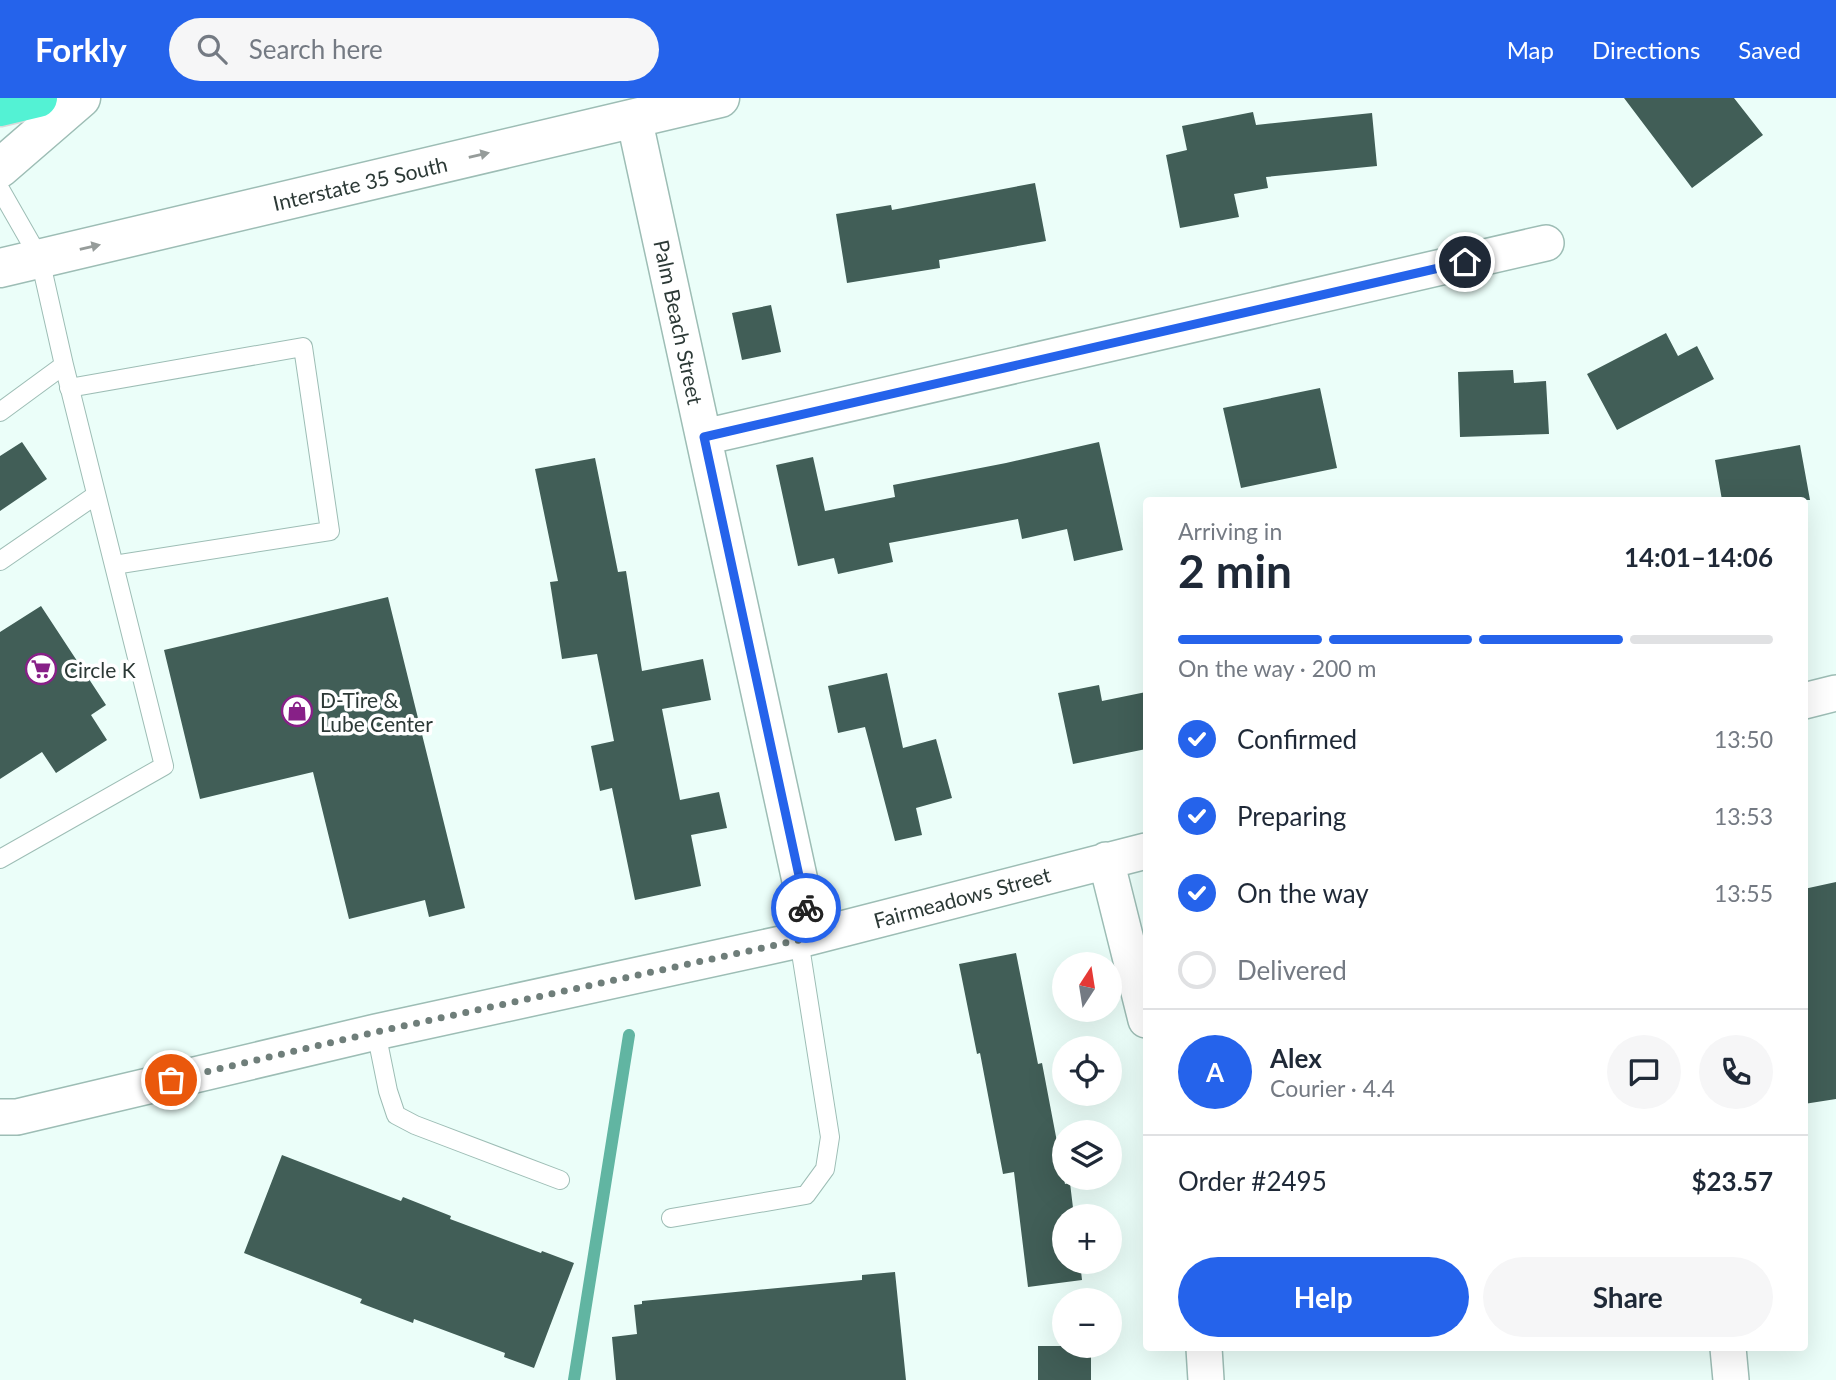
<!DOCTYPE html>
<html lang="en">
<head>
<meta charset="utf-8">
<style>
	body { margin:0; font-family:Lato,sans-serif; background:#f6f6f7; color:#1f2937; height:100vh; display:flex; flex-direction:column; font-size:26px; white-space:nowrap }
	* { box-sizing:border-box; margin:0 }
	p { font-size:23px; color:#747a83 }
	.icon { flex:none; width:38px; height:38px; fill:none; stroke:currentColor; stroke-width:2; stroke-linecap:round; stroke-linejoin:round }
	.map { position:relative; flex:1; overflow:hidden }
	.side { position:absolute; left:1143px; top:399px; width:665px; height:854px; display:flex; flex-direction:column; background:#fff; border-radius:7px; box-shadow:0 7px 28px #0002 }
	.side>* { flex:none }
	.needle { width:46px; rotate:12deg }
	.tools { position:absolute; left:1052px; top:854px; display:grid; gap:14px }
	.tools a { display:grid; place-items:center; width:70px; height:70px; border-radius:50%; background:#fff; box-shadow:0 7px 28px #0002; font-size:35px }
	.pin { position:absolute; display:grid; place-items:center; width:60px; height:60px; color:#fff; margin:-30px; border:4px solid #fff; border-radius:50%; box-shadow:0 2px 7px #0007 }
	.courier { position:absolute; display:grid; place-items:center; width:70px; height:70px; margin:-35px; border:5px solid #2563eb; border-radius:50%; background:#fff; color:#222; box-shadow:0 2px 9px #0007 }
	.headline em { font-style:normal; font-weight:700 }
	.headline div { display:flex; flex-direction:column-reverse }
	.headline { display:flex; align-items:center; justify-content:space-between; height:119px; padding:0 35px }
	h1 { font-size:46px; font-weight:700; line-height:52px }
	.bar { display:grid; grid-template-columns:repeat(4,1fr); gap:10px 7px; align-content:center; height:84px; padding:0 35px }
	.bar i { height:9px; border-radius:5px; background:#e0e1e3 }
	.bar .current { background:#2563eb }
	.bar p { grid-column:span 4 }
	.line { display:flex; align-items:center; gap:18px; padding:0 35px; border-top:2px solid #e0e1e3 }
	.line div { flex:1 }
	.round { display:grid; place-items:center; flex:none; width:74px; height:74px; border-radius:37px; background:#f6f6f7 }
	ol { padding:0 35px; list-style:none }
	li { display:flex; align-items:center; gap:21px; height:77px }
	li p { margin-inline-start:auto }
	li .icon { padding:7px; border-radius:50%; background:#2563eb; color:#fff; stroke-width:4 }
	li:last-child { color:#747a83 }
	li i { width:38px; height:38px; border:4px solid #e0e1e3; border-radius:50% }
	.action { display:flex; gap:14px; margin-top:auto; padding:14px 35px }
	.action a { flex:1; height:80px; border-radius:42px; background:#2563eb; color:#fff; font-size:28px; font-weight:700; line-height:80px; text-align:center }
	.action a+a { background:#f6f6f7; color:#1f2937 }
	header { display:flex; align-items:center; gap:42px; box-sizing:border-box; height:98px; padding:0 35px; background:#2563eb; color:#fff }
	header strong { font-size:33px }
	nav { display:flex; gap:38px; margin-inline-start:auto; font-size:24px }
	.search { width:490px; height:63px; background:#f6f6f7; display:flex; align-items:center; gap:18px; box-sizing:border-box; padding:0 24px; border-radius:38px; color:#747a83; font-size:26px }
	.map>svg:first-child { display:block }
	.lines { fill:none; stroke-linecap:round; stroke-linejoin:round }
	.stream { stroke:#61b5a2; stroke-width:12 }
	.building { fill:#415e57 }
	.service-casing { stroke:#9dbdb5; stroke-width:20 }
	.minor-casing { stroke:#9dbdb5; stroke-width:38 }
	.secondary-casing { stroke:#9dbdb5; stroke-width:41 }
	.motorway-casing { stroke:#d9dbdb; stroke-width:41 }
	.service { stroke:#fff; stroke-width:18 }
	.minor { stroke:#fff; stroke-width:35 }
	.secondary { stroke:#fff; stroke-width:38 }
	.motorway { stroke:#53f2d4; stroke-width:38 }
	.oneway { fill:#969c9a }
	.done { stroke:#6f7e7a; stroke-width:7; stroke-dasharray:0 12.6 }
	.route { stroke:#2563eb; stroke-width:9 }
	.labels { text-anchor:middle; dominant-baseline:central; stroke-width:7; stroke-linejoin:round; paint-order:stroke }
	.street-label { font-size:21px; fill:#2c3936; stroke:#fff }
	.poi-label { font-size:21px; fill:#2c3936; stroke:#fff; text-anchor:start }
</style>
</head>
<body>
<header>
<strong>Forkly</strong>
<div class="search"><svg class="icon" aria-label="search" viewBox="0 0 24 24"><circle cx="10" cy="10" r="6"/><path d="M15 15l6 6"/></svg>Search here</div>
<nav><a>Map</a><a>Directions</a><a>Saved</a></nav>
</header>
<div class="map">
<svg width="1836" height="1282" viewBox="0 0 1836 1282">
	<rect width="100%" height="100%" fill="#ebfef9"/>
	<g class="lines">
		<!-- stream -->
		<path class="stream" d="M574,1282L629,937"/>
	</g>
	<!-- building -->
	<path class="building" d="M1624,0H1734L1763,37L1692,90Z
		M1253,14L1256,27L1372,15L1377,68L1266,79L1268,90L1234,96L1239,119L1180,130L1166,57L1187,52L1182,28Z
		M1035,85L1046,143L939,162L940,170L847,185L836,116L891,107L892,112Z
		M771,207L781,254L742,262L732,215Z
		M1666,235L1678,258L1697,248L1714,281L1617,332L1587,276Z
		M1513,272L1514,285L1546,283L1549,336L1460,339L1458,274Z
		M1320,290L1337,370L1241,390L1223,310Z
		M22,344L47,381L0,413V358Z
		M1099,344L1123,452L1074,463L1067,431L1022,441L1018,421L889,445L893,464L838,476L834,460L798,468L776,367L813,359L825,413L895,399L893,387L1006,365Z
		M1800,347L1810,402H1722L1715,362Z
		M595,360L618,474L626,473L642,573L703,561L711,602L662,611L680,702L719,694L727,730L691,737L701,788L635,802L612,690L600,693L591,648L614,643L597,556L562,561L550,484L558,483L535,371Z
		M388,499L465,810L429,819L425,802L349,821L313,674L200,701L164,552Z
		M41,508L106,607L91,617L107,642L56,675L42,654L0,681V534Z
		M887,575L903,650L936,641L952,700L916,710L922,737L895,743L865,629L838,635L828,588Z
		M1099,587L1102,603L1146,594V651L1073,666L1058,595Z
		M1836,784V1001L1804,1006V791Z
		M1016,855L1038,966L1042,965L1065,1086L1070,1085L1074,1118H1064V1164H1080L1082,1182L1028,1189L1014,1074L1003,1076L980,955L977,956L959,866Z
		M282,1057L401,1103L403,1099L451,1118L450,1121L541,1155L542,1153L574,1165L534,1270L504,1259L505,1255L414,1221L413,1225L360,1205L362,1201L244,1155Z
		M895,1174L906,1282H616L612,1239L637,1236L634,1207L642,1206V1203L862,1182V1177Z
		M1038,1248H1091V1282H1038Z"/>
	<g class="lines">
		<!-- service casing -->
		<g class="service-casing">
			<path id="service" d="M0,91L40,161L64,267L0,314
				M69,290L303,249L330,433L114,467
				M0,463L96,397
				M0,761L164,668L64,267
				M376,934L388,993L396,1017L415,1027L560,1082
				M671,1120L806,1097L825,1071L830,1039L799,842"/>
		</g>
		<!-- minor casing -->
		<g class="minor-casing">
			<path id="minor" d="M634,20L812,838
				M704,339L1546,145
				M1804,603L1836,595
				M1106,762L1146,922
				M0,1019H17L376,934L799,842L1146,753
				M1204,1250L1206,1282
				M1728,1250L1731,1282"/>
		</g>
		<!-- secondary casing -->
		<g class="secondary-casing">
			<path id="secondary" d="M0,70L81,0
				M0,170L720,0"/>
		</g>
		<!-- motorway casing -->
		<g class="motorway-casing">
			<path id="motorway" d="M0,9L38,0"/>
		</g>
		<!-- service -->
		<use href="#service" class="service"/>
		<!-- minor -->
		<use href="#minor" class="minor"/>
		<!-- secondary -->
		<use href="#secondary" class="secondary"/>
		<!-- motorway -->
		<use href="#motorway" class="motorway"/>
	</g>
	<!-- one-way arrows -->
	<defs><path id="oneway-solid" d="M-6-.8H1V-3.2L6.5 0L1 3.2V.8H-6Z" transform="scale(1.75)"/></defs>
	<g class="oneway">
		<use href="#oneway-solid" transform="translate(479 57) rotate(-13)"/>
		<use href="#oneway-solid" transform="translate(90 149) rotate(-13)"/>
	</g>
	<g class="lines">
		<!-- done -->
		<path class="done" d="M171,982L376,934L799,842L812,838L806,810"/>
		<!-- route -->
		<path class="route" d="M806,810L704,339L1465,164"/>
	</g>
	<!-- icons -->
	<defs>
		<g id="supermarket-ring" transform="scale(1.575)"><circle r="9.5" fill="#fff" stroke="#872087" stroke-width="1.5"/><path d="M-6-5.5h2.5l.6 2H6L4.5 2H-2.5L-4.4-4H-6ZM-1.5 3.2a1.3 1.3 0 1 0 .1 0ZM3 3.2a1.3 1.3 0 1 0 .1 0Z" fill="#872087"/></g>
		<g id="shop-ring" transform="scale(1.575)"><circle r="9.5" fill="#fff" stroke="#872087" stroke-width="1.5"/><path d="M-5-2.5h2.3a2.7 3.5 0 0 1 5.4 0H5L5.5 6h-11ZM-1.5-2.5h3a1.5 2.3 0 0 0-3 0Z" fill="#872087"/></g>
	</defs>
	<g fill-rule="evenodd">
		<use href="#supermarket-ring" x="41" y="571"/>
		<use href="#shop-ring" x="297" y="613"/>
	</g>
	<g class="labels">
		<!-- street labels -->
		<g class="street-label">
			<text transform="translate(360 85) rotate(-13)">Interstate 35 South</text>
			<text transform="translate(679 224) rotate(78)">Palm Beach Street</text>
			<text transform="translate(962 799) rotate(-15)">Fairmeadows Street</text>
		</g>
		<!-- poi labels -->
		<g class="poi-label">
			<text x="64" y="571">Circle K</text>
			<text x="320" y="601">D-Tire &amp;<tspan x="320" dy="24">Lube Center</tspan></text>
		</g>
	</g>
</svg>
<div class="tools">
<a><svg class="needle" viewBox="-14 -14 28 28"><path d="M0-13l5 13h-10z" fill="#e53935"/><path d="M0 13l5-13h-10z" fill="#747a83"/></svg></a>
<a><svg class="icon" aria-label="locate" viewBox="0 0 24 24"><circle cx="12" cy="12" r="6"/><path d="M12 2v4M12 18v4M2 12h4M18 12h4"/></svg></a>
<a><svg class="icon" aria-label="layers" viewBox="0 0 24 24"><path d="M12 4l9 5-9 5-9-5zM3 14l9 5 9-5"/></svg></a>
<a>+</a>
<a>−</a>
</div>
<div class="pin" style="left:171px;top:982px;background:#ea580c"><svg class="icon" aria-label="bag" viewBox="0 0 24 24"><path d="M5 8h14l-1 12H6zM9 8a3 3 0 0 1 6 0"/></svg></div>
<div class="pin" style="left:1465px;top:164px;background:#1f2937"><svg class="icon" aria-label="home" viewBox="0 0 24 24"><path d="M3 11l9-7 9 7M6 9v11h12V9"/></svg></div>
<div class="courier" style="left:806px;top:810px"><svg class="icon" aria-label="bike" viewBox="0 0 24 24"><circle cx="6" cy="16" r="4"/><circle cx="18" cy="16" r="4"/><path d="M6 16l4-8h5l3 8M10 8l3 8H6M13 5h3"/></svg></div>
<section class="side">
<div class="headline"><div><h1>2 min</h1><p>Arriving in</p></div><em>14:01–14:06</em></div>
<div class="bar"><i class="current"></i><i class="current"></i><i class="current"></i><i></i><p>On the way · 200 m</p></div>
<ol>
<li><svg class="icon" aria-label="check" viewBox="0 0 24 24"><path d="M5 12l5 5 9-10"/></svg>Confirmed<p>13:50</p></li>
<li><svg class="icon" aria-label="check" viewBox="0 0 24 24"><path d="M5 12l5 5 9-10"/></svg>Preparing<p>13:53</p></li>
<li><svg class="icon" aria-label="check" viewBox="0 0 24 24"><path d="M5 12l5 5 9-10"/></svg>On the way<p>13:55</p></li>
<li><i></i>Delivered</li>
</ol>
<div class="line" style="height:126px"><b class="round" style="background:#2563eb;color:#fff">A</b><div><b>Alex</b><p>Courier · 4.4</p></div><a class="round"><svg class="icon" aria-label="chat" viewBox="0 0 24 24"><path d="M4 5h16v11H9l-5 4z"/></svg></a><a class="round"><svg class="icon" aria-label="phone" viewBox="0 0 24 24"><path d="M5 4h4l2 5-3 2q2 4 5 5l2-3 5 2v4C11 20 4 13 5 4z"/></svg></a></div>
<div class="line" style="height:91px"><div>Order #2495</div><b>$23.57</b></div>
<div class="action"><a>Help</a><a>Share</a></div>
</section>
</div>
</body>
</html>
